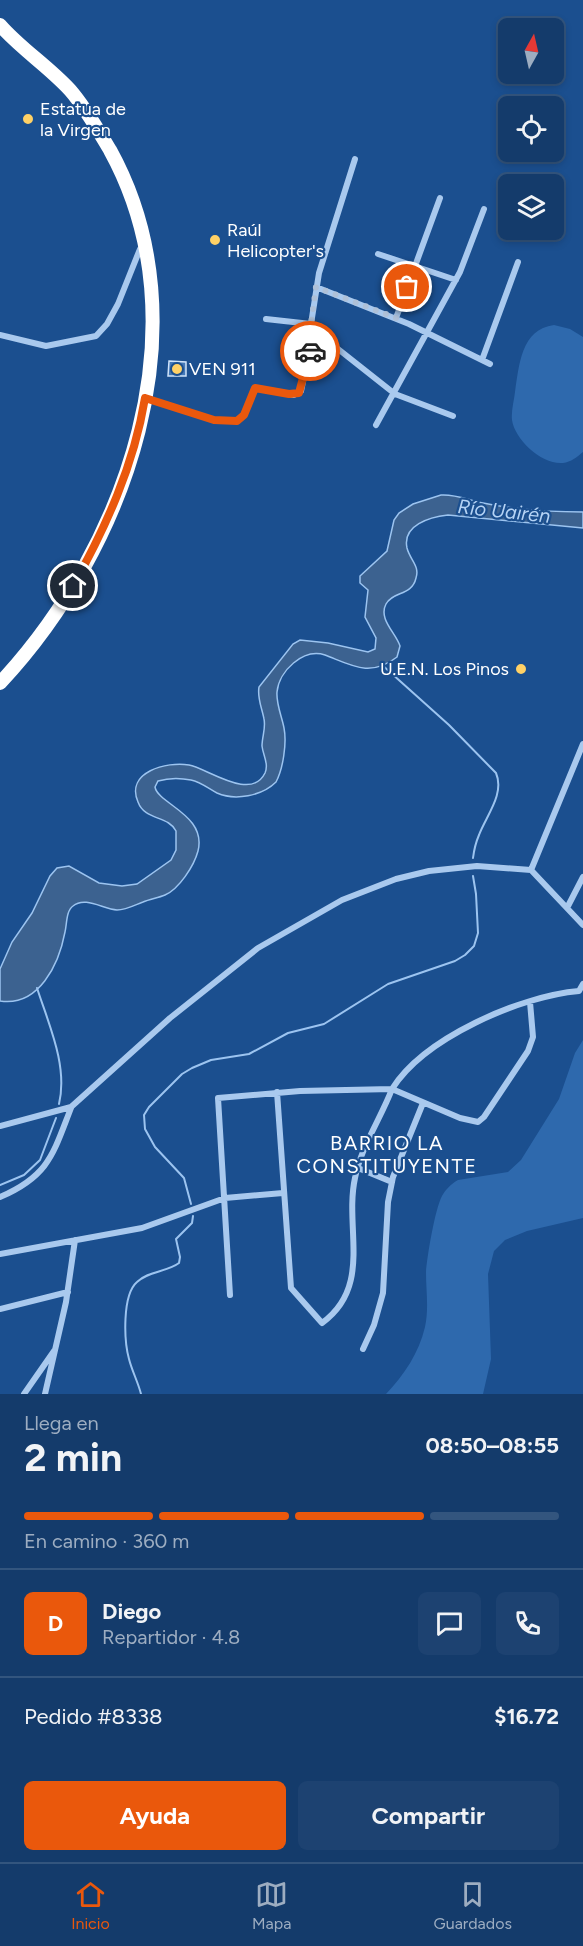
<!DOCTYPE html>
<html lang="es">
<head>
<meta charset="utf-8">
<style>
	body { margin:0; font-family:Figtree,sans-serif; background:#1d4271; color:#f1f3f6; height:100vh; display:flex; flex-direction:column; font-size:22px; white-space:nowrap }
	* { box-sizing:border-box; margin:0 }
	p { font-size:20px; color:#9dadc1 }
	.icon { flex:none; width:33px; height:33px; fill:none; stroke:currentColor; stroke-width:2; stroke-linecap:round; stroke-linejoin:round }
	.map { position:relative; height:1394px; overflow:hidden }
	.drawer { display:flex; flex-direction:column; background:#143b6b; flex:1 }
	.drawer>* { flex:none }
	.needle { width:39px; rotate:8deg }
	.tools { position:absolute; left:498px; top:18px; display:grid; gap:12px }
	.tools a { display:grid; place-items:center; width:66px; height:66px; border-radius:9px; background:#143b6b; box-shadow:0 3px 9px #0003,0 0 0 2px #33557e; font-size:30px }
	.pin { position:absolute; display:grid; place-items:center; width:51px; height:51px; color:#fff; margin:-26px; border:3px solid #fff; border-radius:50%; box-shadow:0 2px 6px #0007 }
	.courier { position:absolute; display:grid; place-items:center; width:60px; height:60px; margin:-30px; border:4px solid #ea580c; border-radius:50%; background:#fff; color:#222; box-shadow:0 2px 8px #0007 }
	.head em { font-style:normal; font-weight:700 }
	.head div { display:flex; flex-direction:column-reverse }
	.head { display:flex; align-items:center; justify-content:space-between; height:102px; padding:0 24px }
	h1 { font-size:39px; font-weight:700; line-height:45px }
	.bar { display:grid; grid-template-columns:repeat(4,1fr); gap:9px 6px; align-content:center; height:72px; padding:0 24px }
	.bar i { height:8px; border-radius:4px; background:#33557e }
	.bar .active { background:#ea580c }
	.bar p { grid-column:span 4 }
	.line { display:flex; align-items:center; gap:15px; padding:0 24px; border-top:2px solid #33557e }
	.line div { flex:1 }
	.round { display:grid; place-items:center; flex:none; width:63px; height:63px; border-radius:9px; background:#1d4271 }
	.cta { display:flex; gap:12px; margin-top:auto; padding:12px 24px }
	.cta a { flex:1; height:69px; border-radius:9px; background:#ea580c; color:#fff; font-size:24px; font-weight:700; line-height:69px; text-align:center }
	.cta a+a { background:#1d4271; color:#f1f3f6 }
	.menu { display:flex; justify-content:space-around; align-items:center; height:84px; border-top:2px solid #33557e; background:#143b6b; font-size:16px; color:#9dadc1 }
	.menu a { display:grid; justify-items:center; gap:3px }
	.menu .active { color:#ea580c }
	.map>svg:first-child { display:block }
	.green { fill:#2e69ad }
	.water { fill:#3c6290; stroke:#9cc4f0; stroke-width:1.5 }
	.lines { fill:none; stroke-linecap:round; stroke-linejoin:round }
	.stream { stroke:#9cc4f0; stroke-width:2 }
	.building { fill:#4478b7; stroke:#cfe3fa; stroke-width:1.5 }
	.street { stroke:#a9c9ee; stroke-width:6 }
	.highway { stroke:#fff; stroke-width:14 }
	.done { stroke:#afc1d8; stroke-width:6; stroke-dasharray:0 10.8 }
	.route { stroke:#ea580c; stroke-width:8 }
	.poi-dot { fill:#ffd166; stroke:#1b4f8f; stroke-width:2 }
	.labels { text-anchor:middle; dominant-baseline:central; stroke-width:4.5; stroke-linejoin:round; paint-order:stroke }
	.poi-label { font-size:18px; fill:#fff; stroke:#1b4f8f; text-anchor:start }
	.water-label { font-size:20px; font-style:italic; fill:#b5d3f5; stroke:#1b4f8f }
	.neighbourhood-label { font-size:20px; letter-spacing:1.5px; fill:#fff; stroke:#1b4f8f }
</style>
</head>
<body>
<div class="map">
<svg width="583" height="1394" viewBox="0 0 583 1394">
	<rect width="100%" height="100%" fill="#1b4f8f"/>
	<!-- green -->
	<path class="green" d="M554,325L570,329L583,337V452C577,457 571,462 563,463C542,465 515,440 512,420C511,411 514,401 515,392C519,366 521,329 554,325Z
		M583,1040V1218L527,1231L505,1240L494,1251L488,1274L491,1359L483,1394H386C404,1375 419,1353 425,1327C429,1308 426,1291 426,1272C427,1257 435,1209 442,1196C446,1189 451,1184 458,1180L508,1172L521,1160L559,1099L575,1053Z"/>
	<!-- water -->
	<path class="water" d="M441,495C456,494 468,500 483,503C516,510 550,512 583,512V528L448,515C430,517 402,525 407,548C410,560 420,566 416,578C412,596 393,591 386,604C378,619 396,633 400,646L397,657C370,678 351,665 325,655C303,648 279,671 277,692C276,704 282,717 284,728C287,743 283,769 276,782C262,796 235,801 217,793C209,789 201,782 191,780C181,778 168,778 158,781L155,787C158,804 207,815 198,851C194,866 179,889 165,895C158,898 150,899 143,902C135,905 126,910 117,910C103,909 85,896 73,906C66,911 67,924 65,932C59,964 39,1007 0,1001V969L12,942L32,913L50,876L57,868L69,866L99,883L122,886L137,884L171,860L176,850V831C168,815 145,821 138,802C125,772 167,761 189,765C207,768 251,802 265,773C269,764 263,755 262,746C262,737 266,728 264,719C262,708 257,698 259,687L293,644L300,640L328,643L368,652L375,649L376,638L365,617L368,590L360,583V576L387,551L394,520L399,513L413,504Z"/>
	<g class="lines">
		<!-- stream -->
		<path class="stream" d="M381,664L449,725L496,773C505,794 486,816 479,835C476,842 474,850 473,858
			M37,988C49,1025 68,1066 59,1104
			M0,1185L24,1175L40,1160L56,1118
			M191,1204L184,1178L155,1147L145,1129L144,1115L149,1107L182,1074L192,1068L211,1060L249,1054L288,1033L324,1024L388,984L455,961L465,955L474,946L478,933L476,894L473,876
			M141,1394C138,1382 132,1371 129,1359C124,1341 122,1295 137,1282C148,1271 167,1272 179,1263L180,1257L176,1239L192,1223L193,1216"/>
	</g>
	<!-- building -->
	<path class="building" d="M169,361L186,362V376H168Z"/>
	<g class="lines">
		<!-- street -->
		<path class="street" d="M355,159L319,273L311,324L314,330L395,394L453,416
			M378,254L456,280
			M316,287L409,324L490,364
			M396,318L440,198
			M266,319L311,324
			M0,335L46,346L96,336L107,324L118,304L140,249
			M482,360L518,262
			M145,398L214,420L237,421L244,415L255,388L294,395L301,391L314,330
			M376,425L460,272L484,209
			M531,870L583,744
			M567,908L583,877
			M277,1092L291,1288L322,1323C373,1286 344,1228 355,1178C361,1147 381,1118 392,1089C424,1038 520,996 579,991L583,984
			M0,1126L71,1107L170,1018L258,948L342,900L396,879L429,871L477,866L531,870L583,925
			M358,1168L392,1182
			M0,1197C49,1176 53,1154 71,1108
			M0,1254L142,1228L225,1198L283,1193
			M230,1295L218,1098L300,1091L392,1089L460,1118L478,1122L484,1117L528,1051L533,1037L530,1002
			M0,1309L68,1292
			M363,1349L374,1325L383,1293L388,1202L393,1177L423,1103
			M24,1394L54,1351
			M45,1394L66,1302L75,1240"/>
		<!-- highway -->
		<path class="highway" d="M0,25C21,49 48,66 70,90C85,107 98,130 110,150C206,324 127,547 0,683"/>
	</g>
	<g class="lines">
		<!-- done -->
		<path class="done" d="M310,351L314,330L311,324L316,287L396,318L407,287"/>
		<!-- route -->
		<path class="route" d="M73,586C106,527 134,465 145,398L214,420L237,421L244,415L255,388L289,394L299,393L310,351"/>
	</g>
	<!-- markers -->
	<g class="poi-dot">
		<circle cx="28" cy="119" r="6"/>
		<circle cx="215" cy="240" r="6"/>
		<circle cx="177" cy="369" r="6"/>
		<circle cx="521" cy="669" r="6"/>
	</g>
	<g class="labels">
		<!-- poi labels -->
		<g class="poi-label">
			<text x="40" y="109">Estatua de<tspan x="40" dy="21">la Virgen</tspan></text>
			<text x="227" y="230">Raúl<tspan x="227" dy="21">Helicopter's</tspan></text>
			<text x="189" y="369">VEN 911</text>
			<text x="509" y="669" text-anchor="end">U.E.N. Los Pinos</text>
		</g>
		<!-- water labels -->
		<g class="water-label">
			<text transform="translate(504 511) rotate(6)">Río Uairén</text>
		</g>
		<!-- neighbourhood labels -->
		<g class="neighbourhood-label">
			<text x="387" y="1143">BARRIO LA<tspan x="387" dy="23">CONSTITUYENTE</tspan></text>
		</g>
	</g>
</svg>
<div class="tools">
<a><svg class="needle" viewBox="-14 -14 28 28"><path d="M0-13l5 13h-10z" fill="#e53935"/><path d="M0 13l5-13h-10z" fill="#9dadc1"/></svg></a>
<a><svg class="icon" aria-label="locate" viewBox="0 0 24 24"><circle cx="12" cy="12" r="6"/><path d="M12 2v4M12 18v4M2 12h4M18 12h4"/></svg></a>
<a><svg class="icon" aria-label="layers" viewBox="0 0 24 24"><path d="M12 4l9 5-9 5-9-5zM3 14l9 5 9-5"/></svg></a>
</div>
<div class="pin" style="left:407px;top:287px;background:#ea580c"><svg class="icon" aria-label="bag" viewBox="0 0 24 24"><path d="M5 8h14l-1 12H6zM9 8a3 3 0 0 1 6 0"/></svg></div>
<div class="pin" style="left:73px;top:586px;background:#1f2937"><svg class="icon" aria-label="home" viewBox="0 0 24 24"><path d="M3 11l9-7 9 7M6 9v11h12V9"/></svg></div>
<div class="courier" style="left:310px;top:351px"><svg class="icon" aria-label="car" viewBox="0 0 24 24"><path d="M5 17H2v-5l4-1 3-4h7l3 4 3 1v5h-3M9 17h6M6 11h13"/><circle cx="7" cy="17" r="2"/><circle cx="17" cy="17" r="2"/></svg></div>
</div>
<section class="drawer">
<div class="head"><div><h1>2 min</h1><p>Llega en</p></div><em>08:50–08:55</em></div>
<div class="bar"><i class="active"></i><i class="active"></i><i class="active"></i><i></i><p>En camino · 360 m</p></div>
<div class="line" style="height:108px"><b class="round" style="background:#ea580c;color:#fff">D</b><div><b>Diego</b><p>Repartidor · 4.8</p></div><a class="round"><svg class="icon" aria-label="chat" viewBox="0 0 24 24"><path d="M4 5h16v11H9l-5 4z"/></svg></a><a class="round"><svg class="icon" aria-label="phone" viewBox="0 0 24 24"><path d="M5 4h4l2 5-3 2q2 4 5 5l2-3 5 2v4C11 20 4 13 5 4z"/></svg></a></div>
<div class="line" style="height:78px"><div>Pedido #8338</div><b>$16.72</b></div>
<div class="cta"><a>Ayuda</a><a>Compartir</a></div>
</section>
<nav class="menu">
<a class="active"><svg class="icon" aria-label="home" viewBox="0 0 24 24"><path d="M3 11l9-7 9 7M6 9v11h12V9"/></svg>Inicio</a>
<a><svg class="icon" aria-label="map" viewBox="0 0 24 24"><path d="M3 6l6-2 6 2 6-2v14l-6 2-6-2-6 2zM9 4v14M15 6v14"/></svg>Mapa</a>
<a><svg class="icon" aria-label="saved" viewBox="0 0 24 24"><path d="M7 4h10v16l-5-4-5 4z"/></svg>Guardados</a>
</nav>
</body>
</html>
